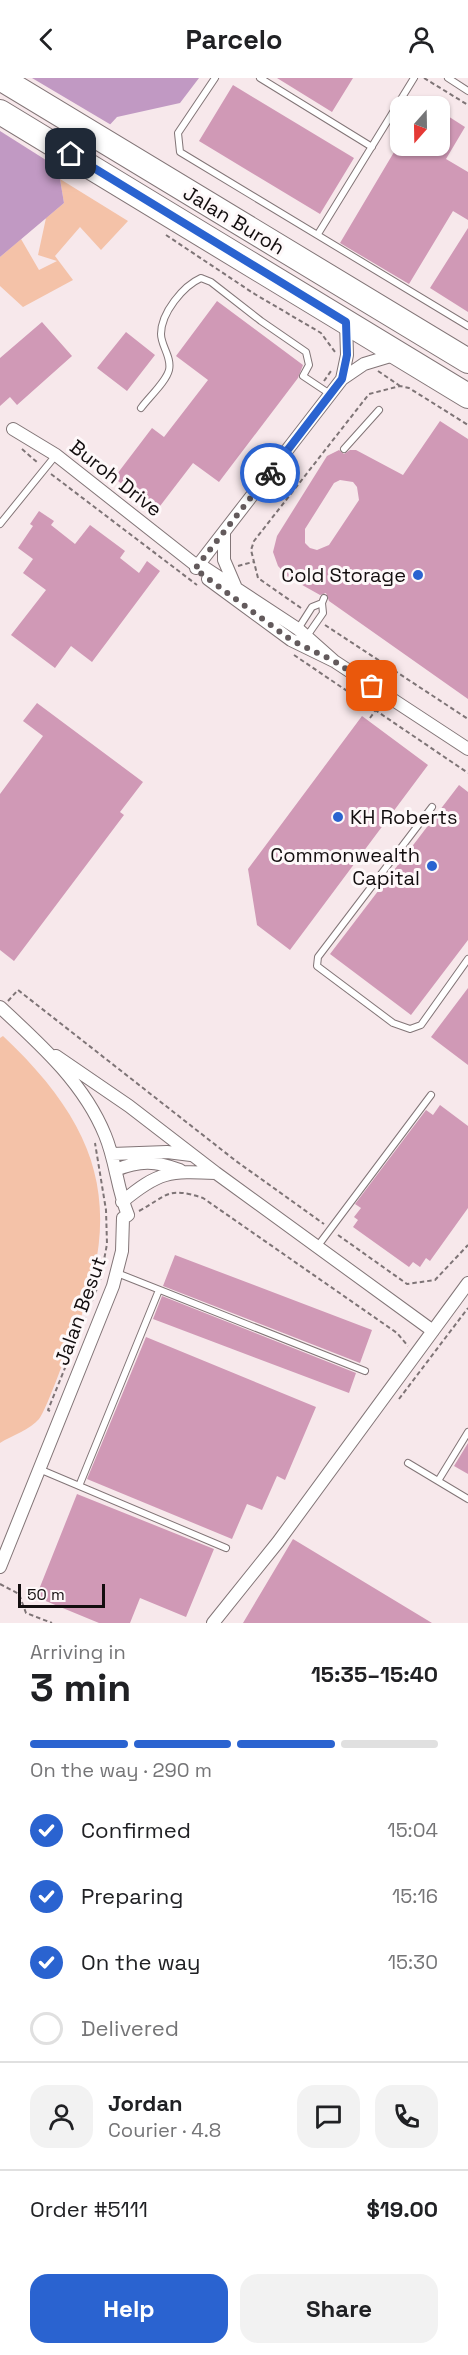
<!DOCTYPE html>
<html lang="en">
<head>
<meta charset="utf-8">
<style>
	body { margin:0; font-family:"Space Grotesk",sans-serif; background:#f2f2f2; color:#202124; height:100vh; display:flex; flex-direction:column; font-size:22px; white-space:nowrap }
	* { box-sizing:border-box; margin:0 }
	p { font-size:20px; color:#757577 }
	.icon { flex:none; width:33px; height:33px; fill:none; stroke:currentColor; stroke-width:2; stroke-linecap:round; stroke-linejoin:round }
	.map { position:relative; height:1545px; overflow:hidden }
	.details { display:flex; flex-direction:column; background:#fff; flex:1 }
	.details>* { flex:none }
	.needle { width:39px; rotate:200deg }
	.buttons { position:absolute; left:390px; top:18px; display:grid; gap:12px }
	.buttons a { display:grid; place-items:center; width:60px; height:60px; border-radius:12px; background:#fff; box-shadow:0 2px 4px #0004; font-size:30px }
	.scale { position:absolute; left:18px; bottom:15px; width:87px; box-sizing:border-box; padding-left:6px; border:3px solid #130e0f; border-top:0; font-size:16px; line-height:21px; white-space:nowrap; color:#130e0f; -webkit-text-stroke:4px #fef8f9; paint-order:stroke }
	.pin { position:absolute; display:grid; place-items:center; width:51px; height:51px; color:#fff; margin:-26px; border-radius:12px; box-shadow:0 3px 9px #0006 }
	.courier { position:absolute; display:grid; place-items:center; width:60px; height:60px; margin:-30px; border:4px solid #2a63d0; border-radius:50%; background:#fff; color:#222; box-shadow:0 2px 8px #0007 }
	.head em { font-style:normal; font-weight:600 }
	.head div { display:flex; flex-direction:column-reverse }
	.head { display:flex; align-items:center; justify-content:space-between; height:102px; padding:0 30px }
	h1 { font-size:39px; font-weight:600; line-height:45px }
	.bar { display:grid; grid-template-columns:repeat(4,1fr); gap:9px 6px; align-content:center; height:72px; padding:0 30px }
	.bar i { height:8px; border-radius:4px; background:#e0e0e0 }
	.bar .active { background:#2a63d0 }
	.bar p { grid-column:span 4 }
	.line { display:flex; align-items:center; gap:15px; padding:0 30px; border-top:2px solid #e0e0e0 }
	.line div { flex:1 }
	.round { display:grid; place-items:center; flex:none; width:63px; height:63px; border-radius:18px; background:#f2f2f2 }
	ol { padding:0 30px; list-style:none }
	li { display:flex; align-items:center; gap:18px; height:66px }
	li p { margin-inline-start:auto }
	li .icon { padding:6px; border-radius:50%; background:#2a63d0; color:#fff; stroke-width:4 }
	li:last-child { color:#757577 }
	li i { width:33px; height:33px; border:3px solid #e0e0e0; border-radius:50% }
	.primary-button { display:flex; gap:12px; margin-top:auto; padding:12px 30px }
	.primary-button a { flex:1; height:69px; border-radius:18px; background:#2a63d0; color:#fff; font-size:24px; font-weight:600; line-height:69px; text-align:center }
	.primary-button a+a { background:#f2f2f2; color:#202124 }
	header { display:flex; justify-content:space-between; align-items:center; height:78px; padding:0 30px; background:#fff; font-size:27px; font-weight:600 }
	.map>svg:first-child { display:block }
	.green { fill:#f4c2a8 }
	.water { fill:#c199c3 }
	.pier { fill:#f7e8eb }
	.building { fill:#d099b6; fill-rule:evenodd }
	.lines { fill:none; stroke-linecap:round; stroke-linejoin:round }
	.lane-casing { stroke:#827577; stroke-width:8 }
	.street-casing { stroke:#827577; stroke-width:14 }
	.highway-casing { stroke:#827577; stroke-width:26 }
	.path { stroke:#7e7476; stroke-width:2; stroke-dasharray:4.5 3; stroke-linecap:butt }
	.lane { stroke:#fff; stroke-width:6 }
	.street { stroke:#fff; stroke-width:12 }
	.highway { stroke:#fff; stroke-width:24 }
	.done { stroke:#635a5c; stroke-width:6; stroke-dasharray:0 10.8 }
	.route { stroke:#2a63d0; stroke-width:8 }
	.poi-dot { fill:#2a63d0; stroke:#fef8f9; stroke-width:2 }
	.labels { text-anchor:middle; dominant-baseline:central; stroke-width:6; stroke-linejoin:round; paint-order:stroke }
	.street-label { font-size:20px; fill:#130e0f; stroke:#fef8f9 }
	.poi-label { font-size:20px; fill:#130e0f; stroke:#fef8f9; text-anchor:end }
</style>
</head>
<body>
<header><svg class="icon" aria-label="back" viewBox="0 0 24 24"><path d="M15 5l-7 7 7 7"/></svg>Parcelo<svg class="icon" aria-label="person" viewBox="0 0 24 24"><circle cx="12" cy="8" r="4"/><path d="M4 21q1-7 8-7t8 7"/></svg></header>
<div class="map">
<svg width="468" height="1545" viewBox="0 0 468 1545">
	<rect width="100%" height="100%" fill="#f7e8eb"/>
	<!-- green -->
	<path class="green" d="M60,101L128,143L101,172L80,149L55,178L73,202L23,229L0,208V179L21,161L39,192L57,183L38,177L46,140L64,125Z
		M3,958C105,1054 125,1135 71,1265C64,1280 47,1331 39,1341C31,1351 11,1358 0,1365V960Z"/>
	<!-- water -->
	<path class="water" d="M0,0H199L180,25L117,39L60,101L64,125L0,179Z"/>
	<!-- pier -->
	<path class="pier" d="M0,0H32L113,48L68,96L0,53Z"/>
	<!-- building -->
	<path class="building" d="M277,0H353L332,34Z
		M233,7L354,80L320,136L199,63Z
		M440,33L465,49L446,81L468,94V142L453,133L409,206L340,165L400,64V68H440Z
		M468,150V234L430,210Z
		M217,223L303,287L298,300L219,404L193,385L157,432L114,400L152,350L164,359L208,302L176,278Z
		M42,244L72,278L17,327L10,319L0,328V280Z
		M126,254L155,277L127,313L97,290Z
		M440,343L468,361V621L329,523L326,515L320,517L288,499L278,488L273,474L277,458L327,378L339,372L344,376L350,372H356L403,397ZM340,402L353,404L357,409L359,422L329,467L317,472L310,470L305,465V451L334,405Z
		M39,433L54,443L51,447L75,466L90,447L125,473L120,480L139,495L147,483L160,493L92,584L71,568L55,590L11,557L46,512L23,495L33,481L18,470L33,448L30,446Z
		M37,625L143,704L120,734L124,737L14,883L0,872V716L43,658L23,643Z
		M362,638L428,687L290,872L257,847L248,791Z
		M459,707L468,714V862L411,937L330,876Z
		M468,910V987L431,959Z
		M440,1027L468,1048V1130L430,1183L426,1180L420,1189L413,1184L409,1189L353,1149L358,1142L354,1139L361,1130L355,1126L426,1032L433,1037Z
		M175,1177L372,1252L360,1285L163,1208Z
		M162,1218L356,1295L349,1315L153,1241Z
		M146,1259L316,1329L285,1402L277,1398L262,1432L247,1426L232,1461L87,1401Z
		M468,1365V1396L454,1388Z
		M77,1416L214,1471L186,1539L140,1520L130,1545H99L36,1519Z
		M293,1461L432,1545H243Z"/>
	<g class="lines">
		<!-- lane casing -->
		<g class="lane-casing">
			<path id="lane" d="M215,0L178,55L180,74L468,248
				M260,0L372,69
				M448,0L468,13
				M318,156L414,0
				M141,330C149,319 166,304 169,292C172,279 161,268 161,256C161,235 183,208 201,200L211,204L261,243L306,274L309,287L303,298L330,316
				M344,371L379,332
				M0,446L56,377
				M298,551L312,529L322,525L324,520
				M307,558L323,535L322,525
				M432,729L318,879L317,888L393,945L410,951L421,947L468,881
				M317,1169L431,1017
				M117,1195L365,1293
				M408,1385L468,1421
				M39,1391L226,1470
				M438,1403L468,1354
				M79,1408L159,1212"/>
		</g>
		<!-- street casing -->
		<g class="street-casing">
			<path id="street" d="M342,301L347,277L346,244
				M13,351L56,377L193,485L199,486L298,551L334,583
				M224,455V482L236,510
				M196,490L342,301L364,286L397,276
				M208,501L291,562L334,583L468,671
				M0,929C40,966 84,1005 105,1057C116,1083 117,1111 128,1137L123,1140L122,1173L113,1208L0,1489
				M56,978L129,1028L216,1095L433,1253
				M112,1076L167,1074L191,1077
				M116,1092C140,1082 156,1083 180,1092
				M122,1124C159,1093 169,1093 216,1095
				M213,1545L278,1464L468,1205"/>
		</g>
		<!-- highway casing -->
		<g class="highway-casing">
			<path id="highway" d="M0,0L468,283
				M0,34L468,318"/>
		</g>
		<!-- path -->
		<path class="path" d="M424,0L468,27
			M166,157L253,215L321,255L335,274
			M378,293L400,308
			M324,303L331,293
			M22,371L38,385
			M51,396L197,507
			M238,488L253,484
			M301,530L258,500L251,472L254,463L369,316L400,308L409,310L468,347
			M325,547L468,641
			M294,577L468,695
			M370,640L375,633
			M8,923L18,912L236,1083L324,1146
			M139,1133C167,1118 167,1108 203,1120L397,1255L408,1268
			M338,1157L407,1206L435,1202L468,1167
			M399,1321L468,1230
			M50,1333L48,1332L100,1203L107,1166L106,1132L95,1065
			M0,1506L19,1516L26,1535L52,1545"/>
		<!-- lane -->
		<use href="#lane" class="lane"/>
		<!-- street -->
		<use href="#street" class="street"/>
		<!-- highway -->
		<use href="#highway" class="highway"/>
	</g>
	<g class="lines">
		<!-- done -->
		<path class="done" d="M270,395L195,491L291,562L334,583L372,608"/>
		<!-- route -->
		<path class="route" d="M71,76L346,244L347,277L342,301L270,395"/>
	</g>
	<!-- markers -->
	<g class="poi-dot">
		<circle cx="418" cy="497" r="6"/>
		<circle cx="338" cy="739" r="6"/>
		<circle cx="432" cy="788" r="6"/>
	</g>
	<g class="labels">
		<!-- street labels -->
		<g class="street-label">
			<text transform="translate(234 142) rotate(31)">Jalan Buroh</text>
			<text transform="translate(116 400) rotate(38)">Buroh Drive</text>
			<text transform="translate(80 1233) rotate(-70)">Jalan Besut</text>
		</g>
		<!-- poi labels -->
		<g class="poi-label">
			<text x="406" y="497">Cold Storage</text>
			<text x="350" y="739" text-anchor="start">KH Roberts</text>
			<text x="420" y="777">Commonwealth<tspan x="420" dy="23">Capital</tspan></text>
		</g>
	</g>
</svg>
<div class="buttons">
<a><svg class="needle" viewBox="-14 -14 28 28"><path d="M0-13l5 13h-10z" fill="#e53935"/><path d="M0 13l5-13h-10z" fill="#757577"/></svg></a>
</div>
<div class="scale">50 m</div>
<div class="pin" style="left:372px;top:608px;background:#ea580c"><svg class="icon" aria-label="bag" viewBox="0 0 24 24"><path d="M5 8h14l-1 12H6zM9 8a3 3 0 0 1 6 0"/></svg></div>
<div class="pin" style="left:71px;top:76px;background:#1f2937"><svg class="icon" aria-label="home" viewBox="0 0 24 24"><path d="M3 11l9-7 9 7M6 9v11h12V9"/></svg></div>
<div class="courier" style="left:270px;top:395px"><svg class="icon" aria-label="bike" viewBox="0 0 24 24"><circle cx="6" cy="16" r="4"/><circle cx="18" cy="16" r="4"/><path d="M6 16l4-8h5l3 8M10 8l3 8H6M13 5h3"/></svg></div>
</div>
<section class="details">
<div class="head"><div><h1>3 min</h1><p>Arriving in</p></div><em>15:35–15:40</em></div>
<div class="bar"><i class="active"></i><i class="active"></i><i class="active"></i><i></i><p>On the way · 290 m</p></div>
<ol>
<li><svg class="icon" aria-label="check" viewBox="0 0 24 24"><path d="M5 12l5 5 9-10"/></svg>Confirmed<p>15:04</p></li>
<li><svg class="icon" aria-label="check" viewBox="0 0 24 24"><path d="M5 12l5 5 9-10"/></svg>Preparing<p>15:16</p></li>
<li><svg class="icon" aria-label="check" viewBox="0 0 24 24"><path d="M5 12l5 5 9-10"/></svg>On the way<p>15:30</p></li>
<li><i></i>Delivered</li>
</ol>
<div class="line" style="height:108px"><a class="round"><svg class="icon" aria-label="person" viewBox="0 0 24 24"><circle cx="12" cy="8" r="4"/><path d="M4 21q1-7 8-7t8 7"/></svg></a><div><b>Jordan</b><p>Courier · 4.8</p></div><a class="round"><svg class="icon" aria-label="chat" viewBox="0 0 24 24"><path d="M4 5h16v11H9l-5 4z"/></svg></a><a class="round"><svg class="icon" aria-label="phone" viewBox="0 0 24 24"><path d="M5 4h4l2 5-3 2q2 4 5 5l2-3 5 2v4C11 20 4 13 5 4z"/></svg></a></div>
<div class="line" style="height:78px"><div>Order #5111</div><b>$19.00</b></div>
<div class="primary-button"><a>Help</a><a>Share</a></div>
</section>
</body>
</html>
